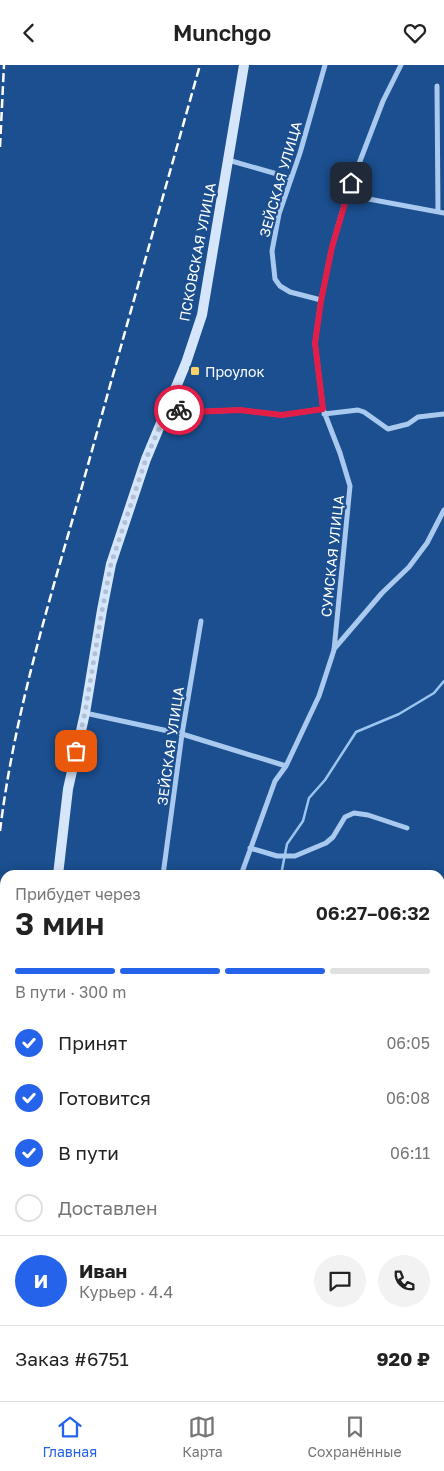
<!DOCTYPE html>
<html lang="ru">
<head>
<meta charset="utf-8">
<style>
	body { margin:0; font-family:"Golos Text",sans-serif; background:#f2f2f2; color:#222; height:100vh; display:flex; flex-direction:column; font-size:19px; white-space:nowrap }
	* { box-sizing:border-box; margin:0 }
	p { font-size:16px; color:#767676 }
	.icon { flex:none; width:28px; height:28px; fill:none; stroke:currentColor; stroke-width:2; stroke-linecap:round; stroke-linejoin:round }
	.map { position:relative; flex:1; overflow:hidden }
	.panel { position:absolute; left:0px; top:805px; width:445px; height:531px; display:flex; flex-direction:column; background:#fff; border-radius:15px 15px 0 0; box-shadow:0 2px 12px #0003 }
	.panel>* { flex:none }
	.pin { position:absolute; display:grid; place-items:center; width:42px; height:42px; color:#fff; margin:-21px; border-radius:10px; box-shadow:0 2px 8px #0006 }
	.courier { position:absolute; display:grid; place-items:center; width:50px; height:50px; margin:-25px; border:4px solid #e11d48; border-radius:50%; background:#fff; color:#222; box-shadow:0 1px 6px #0007 }
	.head em { font-style:normal; font-weight:600 }
	.head div { display:flex; flex-direction:column-reverse }
	.head { display:flex; align-items:center; justify-content:space-between; height:85px; padding:0 15px }
	h1 { font-size:32px; font-weight:600; line-height:38px }
	.bar { display:grid; grid-template-columns:repeat(4,1fr); gap:8px 5px; align-content:center; height:60px; padding:0 15px }
	.bar i { height:6px; border-radius:4px; background:#e0e0e0 }
	.bar .active { background:#2563eb }
	.bar p { grid-column:span 4 }
	.line { display:flex; align-items:center; gap:12px; padding:0 15px; border-top:1px solid #e0e0e0 }
	.line div { flex:1 }
	.round { display:grid; place-items:center; flex:none; width:52px; height:52px; border-radius:26px; background:#f2f2f2 }
	ol { padding:0 15px; list-style:none }
	li { display:flex; align-items:center; gap:15px; height:55px }
	li p { margin-inline-start:auto }
	li .icon { padding:5px; border-radius:50%; background:#2563eb; color:#fff; stroke-width:4 }
	li:last-child { color:#767676 }
	li i { width:28px; height:28px; border:2px solid #e0e0e0; border-radius:50% }
	header { display:flex; justify-content:space-between; align-items:center; height:65px; padding:0 15px; background:#fff; font-size:22px; font-weight:600 }
	.tab-bar { display:flex; justify-content:space-around; align-items:center; height:70px; border-top:1px solid #e0e0e0; background:#fff; font-size:14px; color:#767676 }
	.tab-bar a { display:grid; justify-items:center; gap:2px }
	.tab-bar .active { color:#2563eb }
	.map>svg:first-child { display:block }
	.garden { fill:url(#garden-dots) }
	.lines { fill:none; stroke-linecap:round; stroke-linejoin:round }
	.stream { stroke:#9cc4f0; stroke-width:2.5 }
	.street { stroke:#a9c9ee; stroke-width:5 }
	.secondary { stroke:#d6e6fa; stroke-width:10 }
	.rail { stroke:#fff; stroke-width:2.5; stroke-dasharray:9 4; stroke-linecap:butt }
	.done { stroke:#afc1d8; stroke-width:5; stroke-dasharray:0 9 }
	.route { stroke:#e11d48; stroke-width:6 }
	.poi-dot { fill:#ffd166; stroke:#1b4f8f; stroke-width:2 }
	.labels { text-anchor:middle; dominant-baseline:central; stroke-width:4.5; stroke-linejoin:round; paint-order:stroke }
	.street-label { font-size:14px; fill:#fff; stroke:#1b4f8f }
	.poi-label { font-size:14px; fill:#fff; stroke:#1b4f8f; text-anchor:start }
</style>
</head>
<body>
<header><svg class="icon" aria-label="back" viewBox="0 0 24 24"><path d="M15 5l-7 7 7 7"/></svg>Munchgo<svg class="icon" aria-label="heart" viewBox="0 0 24 24"><path d="M12 20l-8-8c-3-5 5-10 8-4 3-6 11-1 8 4z"/></svg></header>
<div class="map">
<svg width="444" height="1336" viewBox="0 0 444 1336">
	<defs>
		<pattern id="garden-dots" width="8" height="8" patternUnits="userSpaceOnUse" patternTransform="scale(1.25)"><rect width="8" height="8" fill="#2e69ad"/><path d="M2 2h.1M6 6h.1" fill="none" stroke="#4d80b9" stroke-width="1.8" stroke-linecap="round"/></pattern>
	</defs>
	<rect width="100%" height="100%" fill="#1b4f8f"/>
	<!-- garden -->
	<path class="garden" d="M444,887V1336H140L139,1331H440V890Z"/>
	<g class="lines">
		<!-- stream -->
		<path class="stream" d="M281,810L287,779L303,756L309,733L325,715L356,667L399,649L434,628L444,616
			M94,1331L97,1336"/>
		<!-- street -->
		<path class="street" d="M437,21L438,147
			M228,95L291,113
			M347,130L444,148
			M321,235L290,227L280,221L275,214L272,186L279,149L300,88L325,0
			M168,342L191,347L240,345L282,350L323,344
			M324,349L358,345L364,347L388,364L408,359L418,352L444,349
			M334,584L382,528L409,502L427,478L444,445
			M85,648L182,669L286,701
			M250,783L277,791H295L326,778L333,772L345,752L354,748L368,750L407,763
			M163,810L182,669L201,556
			M241,810L275,716L286,701L319,631L334,585L350,421L340,388L323,344L315,278L321,235L332,182L347,130L383,36L401,0
			M440,951L444,1125
			M440,1189H444
			M186,1331V1336
			M317,1331V1336
			M384,1331V1336
			M253,1336V1331"/>
		<!-- secondary -->
		<path class="secondary" d="M58,810L68,724L85,648L102,545L111,499L146,394L186,298L202,250L244,0
			M48,1331V1336"/>
		<!-- rail -->
		<path class="rail" d="M0,82L4,0
			M0,766C14,650 49,537 81,425C120,284 160,142 200,0
			M0,1114L5,1154
			M0,1155L5,1187
			M0,1202L5,1232
			M21,1331L22,1336
			M35,1331L36,1336"/>
	</g>
	<g class="lines">
		<!-- done -->
		<path class="done" d="M76,686L85,648L102,546L111,499L146,394L168,342L179,345"/>
		<!-- route -->
		<path class="route" d="M179,345L191,347L240,345L282,350L323,344L315,278L321,236L332,182L351,118"/>
	</g>
	<!-- markers -->
	<rect class="poi-dot" x="190" y="301" width="10" height="10" rx="2.5"/>
	<g class="labels">
		<!-- street labels -->
		<g class="street-label">
			<text transform="translate(280 114) rotate(-74)">ЗЕЙСКАЯ УЛИЦА</text>
			<text transform="translate(197 187) rotate(-79)">ПСКОВСКАЯ УЛИЦА</text>
			<text transform="translate(332 491) rotate(-84)">СУМСКАЯ УЛИЦА</text>
			<text transform="translate(170 681) rotate(-82)">ЗЕЙСКАЯ УЛИЦА</text>
		</g>
		<!-- poi labels -->
		<g class="poi-label">
			<text x="205" y="306">Проулок</text>
		</g>
	</g>
</svg>
<div class="pin" style="left:76px;top:686px;background:#ea580c"><svg class="icon" aria-label="bag" viewBox="0 0 24 24"><path d="M5 8h14l-1 12H6zM9 8a3 3 0 0 1 6 0"/></svg></div>
<div class="pin" style="left:351px;top:118px;background:#1f2937"><svg class="icon" aria-label="home" viewBox="0 0 24 24"><path d="M3 11l9-7 9 7M6 9v11h12V9"/></svg></div>
<div class="courier" style="left:179px;top:345px"><svg class="icon" aria-label="bike" viewBox="0 0 24 24"><circle cx="6" cy="16" r="4"/><circle cx="18" cy="16" r="4"/><path d="M6 16l4-8h5l3 8M10 8l3 8H6M13 5h3"/></svg></div>
<section class="panel">
<div class="head"><div><h1>3 мин</h1><p>Прибудет через</p></div><em>06:27–06:32</em></div>
<div class="bar"><i class="active"></i><i class="active"></i><i class="active"></i><i></i><p>В пути · 300 m</p></div>
<ol>
<li><svg class="icon" aria-label="check" viewBox="0 0 24 24"><path d="M5 12l5 5 9-10"/></svg>Принят<p>06:05</p></li>
<li><svg class="icon" aria-label="check" viewBox="0 0 24 24"><path d="M5 12l5 5 9-10"/></svg>Готовится<p>06:08</p></li>
<li><svg class="icon" aria-label="check" viewBox="0 0 24 24"><path d="M5 12l5 5 9-10"/></svg>В пути<p>06:11</p></li>
<li><i></i>Доставлен</li>
</ol>
<div class="line" style="height:90px"><b class="round" style="background:#2563eb;color:#fff">И</b><div><b>Иван</b><p>Курьер · 4.4</p></div><a class="round"><svg class="icon" aria-label="chat" viewBox="0 0 24 24"><path d="M4 5h16v11H9l-5 4z"/></svg></a><a class="round"><svg class="icon" aria-label="phone" viewBox="0 0 24 24"><path d="M5 4h4l2 5-3 2q2 4 5 5l2-3 5 2v4C11 20 4 13 5 4z"/></svg></a></div>
<div class="line" style="height:65px"><div>Заказ #6751</div><b>920 ₽</b></div>
</section>
</div>
<nav class="tab-bar">
<a class="active"><svg class="icon" aria-label="home" viewBox="0 0 24 24"><path d="M3 11l9-7 9 7M6 9v11h12V9"/></svg>Главная</a>
<a><svg class="icon" aria-label="map" viewBox="0 0 24 24"><path d="M3 6l6-2 6 2 6-2v14l-6 2-6-2-6 2zM9 4v14M15 6v14"/></svg>Карта</a>
<a><svg class="icon" aria-label="saved" viewBox="0 0 24 24"><path d="M7 4h10v16l-5-4-5 4z"/></svg>Сохранённые</a>
</nav>
</body>
</html>
